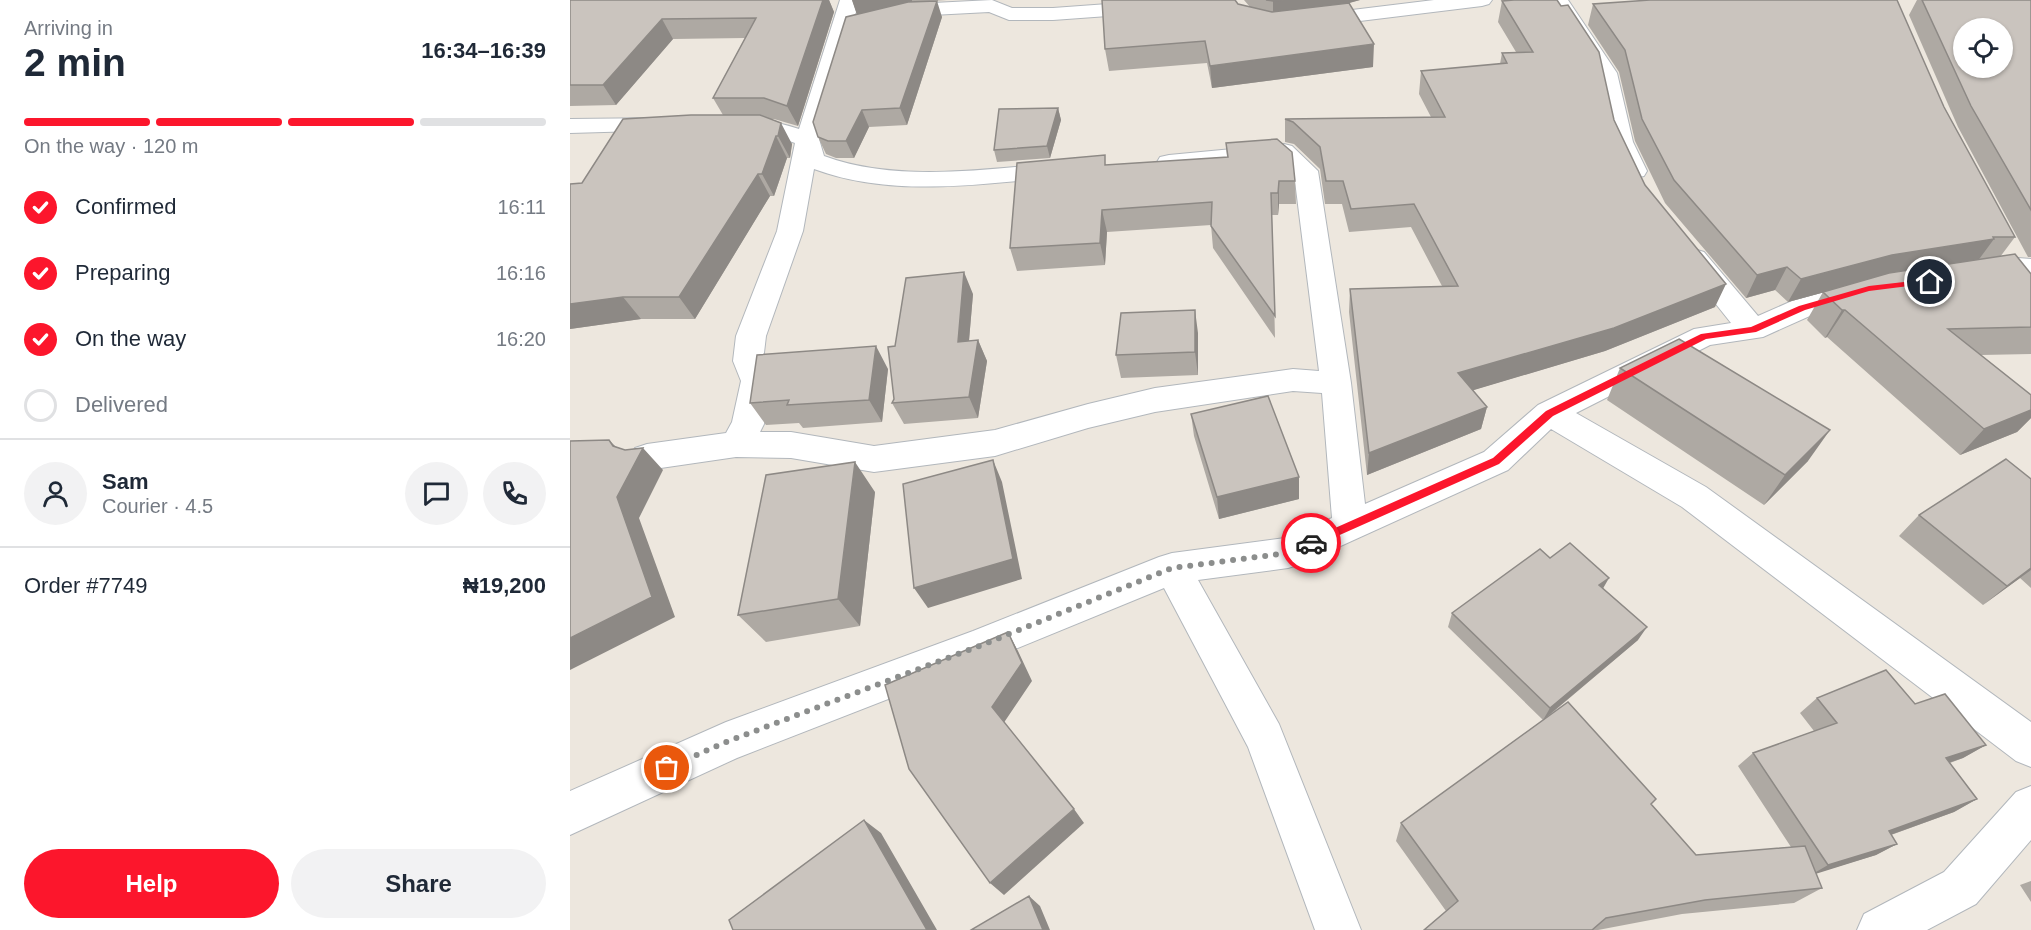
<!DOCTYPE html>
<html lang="en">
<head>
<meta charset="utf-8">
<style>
	body { margin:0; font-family:Arial,sans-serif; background:#f2f2f3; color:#1f2937; height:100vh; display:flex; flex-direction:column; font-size:22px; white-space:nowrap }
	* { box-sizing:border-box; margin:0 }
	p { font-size:20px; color:#747a83 }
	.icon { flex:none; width:33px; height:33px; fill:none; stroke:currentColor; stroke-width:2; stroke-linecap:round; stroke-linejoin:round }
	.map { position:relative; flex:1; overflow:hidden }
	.sheet { display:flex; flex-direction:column; background:#fff; width:570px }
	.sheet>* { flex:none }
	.fabs { position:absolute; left:1383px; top:18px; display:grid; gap:12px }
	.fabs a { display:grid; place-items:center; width:60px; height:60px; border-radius:50%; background:#fff; box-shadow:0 2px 4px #0004; font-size:30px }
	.pin { position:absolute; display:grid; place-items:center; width:51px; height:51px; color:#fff; margin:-26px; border:3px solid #fff; border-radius:50%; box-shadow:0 2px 6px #0007 }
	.courier { position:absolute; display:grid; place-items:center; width:60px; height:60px; margin:-30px; border:4px solid #fc162c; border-radius:50%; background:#fff; color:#222; box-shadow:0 2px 8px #0007 }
	.overview em { font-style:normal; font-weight:800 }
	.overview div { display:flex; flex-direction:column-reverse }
	.overview { display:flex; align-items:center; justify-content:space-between; height:102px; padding:0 24px }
	h1 { font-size:39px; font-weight:800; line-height:45px }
	.bar { display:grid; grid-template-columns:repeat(4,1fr); gap:9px 6px; align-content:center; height:72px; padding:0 24px }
	.bar i { height:8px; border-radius:4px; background:#e0e1e3 }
	.bar .current { background:#fc162c }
	.bar p { grid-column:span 4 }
	.line { display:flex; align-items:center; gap:15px; padding:0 24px; border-top:2px solid #e0e1e3 }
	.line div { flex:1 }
	.round { display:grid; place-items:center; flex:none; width:63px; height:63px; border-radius:32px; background:#f2f2f3 }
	ol { padding:0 24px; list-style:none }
	li { display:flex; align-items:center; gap:18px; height:66px }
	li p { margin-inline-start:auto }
	li .icon { padding:6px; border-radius:50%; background:#fc162c; color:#fff; stroke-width:4 }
	li:last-child { color:#747a83 }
	li i { width:33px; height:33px; border:3px solid #e0e1e3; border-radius:50% }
	.primary-button { display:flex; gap:12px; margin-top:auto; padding:12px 24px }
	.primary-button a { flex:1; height:69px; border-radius:36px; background:#fc162c; color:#fff; font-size:24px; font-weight:800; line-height:69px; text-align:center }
	.primary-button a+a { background:#f2f2f3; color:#1f2937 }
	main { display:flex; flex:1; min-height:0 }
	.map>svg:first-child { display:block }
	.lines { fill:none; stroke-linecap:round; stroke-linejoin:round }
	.street-casing { stroke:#b2b7bc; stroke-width:2 }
	.street { fill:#fff; fill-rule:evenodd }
	.wall { fill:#aea9a3 }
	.shaded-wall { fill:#8d8985 }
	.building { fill:#cac4be; stroke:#8d8985; stroke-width:1.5; fill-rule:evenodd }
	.route { fill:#fc162c }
	.done { stroke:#8c8e8d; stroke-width:6; stroke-dasharray:0 10.8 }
</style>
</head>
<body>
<main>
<section class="sheet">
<div class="overview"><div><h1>2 min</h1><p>Arriving in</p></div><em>16:34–16:39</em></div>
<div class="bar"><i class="current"></i><i class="current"></i><i class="current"></i><i></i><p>On the way · 120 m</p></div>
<ol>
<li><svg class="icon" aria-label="check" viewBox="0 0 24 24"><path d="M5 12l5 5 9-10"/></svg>Confirmed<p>16:11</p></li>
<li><svg class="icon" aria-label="check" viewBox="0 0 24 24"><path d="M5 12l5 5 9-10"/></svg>Preparing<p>16:16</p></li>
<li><svg class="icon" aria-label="check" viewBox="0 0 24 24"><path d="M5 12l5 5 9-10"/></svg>On the way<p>16:20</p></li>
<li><i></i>Delivered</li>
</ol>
<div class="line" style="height:108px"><a class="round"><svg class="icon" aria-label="person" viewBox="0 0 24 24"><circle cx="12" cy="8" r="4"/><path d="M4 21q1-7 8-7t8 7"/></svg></a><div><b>Sam</b><p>Courier · 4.5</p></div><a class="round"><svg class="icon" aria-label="chat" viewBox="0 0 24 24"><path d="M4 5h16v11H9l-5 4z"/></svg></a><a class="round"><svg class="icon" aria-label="phone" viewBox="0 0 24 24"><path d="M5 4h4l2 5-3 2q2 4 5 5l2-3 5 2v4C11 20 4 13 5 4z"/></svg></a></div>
<div class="line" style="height:78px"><div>Order #7749</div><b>₦19,200</b></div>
<div class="primary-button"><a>Help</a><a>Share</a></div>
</section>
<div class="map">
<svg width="1461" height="930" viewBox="0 0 1461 930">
	<rect width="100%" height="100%" fill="#ede7de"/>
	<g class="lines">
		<!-- street casing -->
		<g class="street-casing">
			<path id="street" d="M270,0H290L284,18L343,4L422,0L442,8H483L579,1L586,3L589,7L586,11L579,13L483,20H439L419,12L343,16L281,31L249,139L254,156C328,183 413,169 490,163L499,165L502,170L499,175L490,177C409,184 322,198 244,169L233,231L196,336L193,361L201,381L194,424L190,432H221L304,446L425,430L518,404L585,388L723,369L749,371L724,173L708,159L599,169L590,167L587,162L590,157L599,155L714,144L722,146L748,171L781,383L795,504L914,452L968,405L1124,329L1161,323L1114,264L1111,258L1114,252L1124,249L1134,252L1188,316L1222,301L1290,282L1300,284L1304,291L1300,298L1242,315L1193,337L1140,345L1006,413L1136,487L1461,722V767L1446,761L1112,507L981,429L938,470L731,564L718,568L628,580L709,724L791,930H745L678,747L594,588L426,657L167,758L0,835V791L156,722L403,631L589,557L602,553L715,538L762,518L752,393L723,391L585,412L518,428L425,456L304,472L221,458L166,457L77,470L65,466L61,457L65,448L77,444L156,433L162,422L171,381L163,361L166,336L207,231L225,143L202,135L165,132L161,127L165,122C186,117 208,122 229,129Z
				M864,0H922L919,4L912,6L741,27L734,25L731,21L734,17L741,15Z
				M978,0H998L1047,73L1063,142L1077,171L1074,176L1065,178L1056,176L1039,142L1025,73Z
				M94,118L102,120L106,125L102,130L0,133V119Z
				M1448,258L1461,259V277C1441,275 1421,284 1402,279L1398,273L1402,267Z
				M1461,786V840L1406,904L1357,930H1287L1294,914L1374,872L1446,792Z"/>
		</g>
		<!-- street -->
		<use href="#street" class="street"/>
	</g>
	<!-- wall -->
	<path class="wall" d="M0,0H259L264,12L228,126L204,119H200L222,144L220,158H217L204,196H200L125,319H71L0,329L12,183L153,115L143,98L175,38L103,39L46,105L0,106Z
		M282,0H377L342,2L372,17L337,125L299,127L284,158H266L256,154L248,137L287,14Z
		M674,0H790L778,3L803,67L642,88L637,63L539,71L535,49L668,4L680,7Z
		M1347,0H1461V257H1458L1388,127L1339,15Z
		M932,1L1044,120L1075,185L1145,307L1035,351L903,390L917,407L911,429L797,475L779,312L780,289L872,286L841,227L779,232L772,204H755L750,169L724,144L715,142V119L861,117L849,94L851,71L930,64L932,53L946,52L928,22Z
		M1023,4L1374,107L1445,237L1430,257L1461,274V354L1411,355L1461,395V418L1447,432L1390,455L1257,337L1255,338L1237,320L1253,292L1262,290L1218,302L1205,290L1176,298L1095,203L1065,141L1049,72L1018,25Z
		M488,108L491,120L480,158L427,162L424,150Z
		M656,143L725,181L726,204H709L708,215H702L705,338L643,248L641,225L537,232L535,265L447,271L440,248L537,165L657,157Z
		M403,294L399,341L408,340L417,361L408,418L334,424L322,403L324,399L325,346Z
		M628,333V375L551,378L546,355Z
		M1050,368L1238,461L1194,505L1037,400Z
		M318,369L312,422L233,428L229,423L196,425L180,403Z
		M621,414L729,499L649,519L624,436Z
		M1461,479V588L1450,578L1413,605L1329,536L1349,515Z
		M305,492L290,626L196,642L168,615Z
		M980,558L1033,588L1068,640L976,718L1086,799L1081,804L1126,855L1221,847L1168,766L1183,753L1244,731L1230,713L1247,698L1345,704L1416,745L1393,758L1380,763L1407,799L1384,812L1321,835L1327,844L1306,855L1246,873L1252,888L1224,903L1112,914L1028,930H854L876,911L826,841L831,823L973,720L878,627L882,613Z
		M1461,881V902L1450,885Z"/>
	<!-- shaded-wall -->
	<path class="shaded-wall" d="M253,0H259L264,12L228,126L217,106Z
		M282,0H342V2L287,15Z
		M714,0H790L769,6L703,18V1Z
		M367,1L372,17L337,125L330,108Z
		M92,19L103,39L46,105L33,85Z
		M804,44L803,67L642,88L640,66Z
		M488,108L491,120L480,158L477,146Z
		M292,110L299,127L284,158L276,141Z
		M211,123L222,144L220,158L208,136Z
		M206,136L217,158L204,196L192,174Z
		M188,174L200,196L125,319L109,297Z
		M709,181V204L708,215V193Z
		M532,210L537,232L535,265L530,243Z
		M1424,239L1407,262L1307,278L1218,302L1231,279L1322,255Z
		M1217,267L1205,290L1176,298L1187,275Z
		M394,272L403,294L397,363L388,342Z
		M1156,284L1145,307L1035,351L884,396L888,373Z
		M53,297L71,319L0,329V304Z
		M625,310L628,333V375L625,352Z
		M1272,310H1275L1257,337L1255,338Z
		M408,340L417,361L408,418L399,397Z
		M306,346L318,369L312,422L299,400Z
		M917,407L911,429L797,475L799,453Z
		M1461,410V418L1447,432L1390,455L1414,429Z
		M1260,430L1238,461L1194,505L1215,475Z
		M39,440L61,462L73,448L93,470L69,518L105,617L0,670V638L47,497L43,446Z
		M423,460L432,482L452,579L358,608L344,588Z
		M285,462L305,492L290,626L268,599Z
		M729,477V499L649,519L647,497Z
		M1461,568V570L1450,578L1413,605L1437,586Z
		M1039,578L1031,592L1029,585Z
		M1077,627L1068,640L973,720L980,708Z
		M438,632L448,651L462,681L433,724L422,707Z
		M1416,745L1393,758L1354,771L1376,758Z
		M1407,799L1384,812L1298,843L1319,831Z
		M504,809L514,823L434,895L420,883Z
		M294,820L311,833L367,930H357Z
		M1327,844L1306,855L1239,876L1258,865Z
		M459,896L470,906L480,930H473Z"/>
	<!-- building -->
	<path class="building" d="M0,0H253L217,106L194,98H143L186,18L92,19L33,85H0Z
		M532,0H665L668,4L702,12L779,3L804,44L640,66L635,41L535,49Z
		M696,0H714L703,1Z
		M944,0H987L991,6L998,5L1029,52L1044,120L1075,185L1156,284L1044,328L888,373L917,407L799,453L780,289L888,286L844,204L781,209L773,181H756L750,147L723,122L715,119L875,117L851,71L937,63L932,53L963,52L932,1Z
		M1080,0H1327L1374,107L1445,237H1423L1424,239L1322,255L1231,279L1217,267L1187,275L1104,180L1072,119L1055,50L1023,4Z
		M1352,0H1461V210L1401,106ZM1394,28H1432V68H1394Z
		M367,1L330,108L292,110L276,141H258L248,137L243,122L276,17L338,2Z
		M488,108L477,146L424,150L429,109Z
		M121,115H190L211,123L208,136H206L192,174H188L109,297H53L0,304V184L12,183L53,119Z
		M707,139L722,152L725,181H709L708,193H701L705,316L641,226L642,202L532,210L530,243L440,248L447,163L535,155V165L658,157L656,143Z
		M1445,254L1461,274V327L1378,329L1461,395V410L1414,429L1275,310H1272L1253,292L1319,273Z
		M394,272L388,342L408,340L399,397L322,403L324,399L318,347L325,346L336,278Z
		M625,310V352L546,355L551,313Z
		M1109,339L1260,430L1215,475L1050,368Z
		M306,346L299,400L217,405L219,400L180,403L187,355Z
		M698,396L729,477L647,497L621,414Z
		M39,440L43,446L55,450L73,448L47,497L82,597L0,638V441Z
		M1436,459L1461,479V568L1437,586L1349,515Z
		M423,460L443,559L344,588L333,484Z
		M285,462L268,599L168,615L196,475Z
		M1000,543L1039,578L1029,585L1077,627L980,708L882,613L970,549L980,558Z
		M438,632L452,663L422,707L504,809L420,883L339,769L315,685Z
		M1316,670L1345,704L1375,694L1416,745L1376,758L1407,799L1319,831L1327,844L1258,865L1183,753L1267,723L1247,698Z
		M998,702L1086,799L1081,804L1126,855L1235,846L1252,888L1135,900L1036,918L1022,930H854L888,901L831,823Z
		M294,820L357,930H163L159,920Z
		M459,896L473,930H401Z"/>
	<!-- route -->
	<path class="route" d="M1360,279L1363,280V283L1299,291L1235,310L1186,332L1136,339L983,416L929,464L745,546H738L736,543L738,540L923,458L976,411L1131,334L1181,327L1229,306L1299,286Z"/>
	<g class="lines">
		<!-- done -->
		<path class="done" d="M97,768L156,742L412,645L602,568L718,553L741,543"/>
	</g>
</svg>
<div class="fabs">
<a><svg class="icon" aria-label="locate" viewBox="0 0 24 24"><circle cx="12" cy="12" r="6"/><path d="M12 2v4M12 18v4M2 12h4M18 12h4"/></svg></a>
</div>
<div class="pin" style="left:97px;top:768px;background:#ea580c"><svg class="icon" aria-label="bag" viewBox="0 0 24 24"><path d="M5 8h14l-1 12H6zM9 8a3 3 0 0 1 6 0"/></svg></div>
<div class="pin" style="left:1360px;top:282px;background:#1f2937"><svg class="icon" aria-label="home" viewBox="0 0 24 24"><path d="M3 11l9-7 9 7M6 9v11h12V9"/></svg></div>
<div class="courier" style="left:741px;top:543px"><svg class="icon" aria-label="car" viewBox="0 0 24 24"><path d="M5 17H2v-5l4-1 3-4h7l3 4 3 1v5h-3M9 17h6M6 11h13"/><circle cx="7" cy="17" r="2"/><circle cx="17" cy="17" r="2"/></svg></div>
</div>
</main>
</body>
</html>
